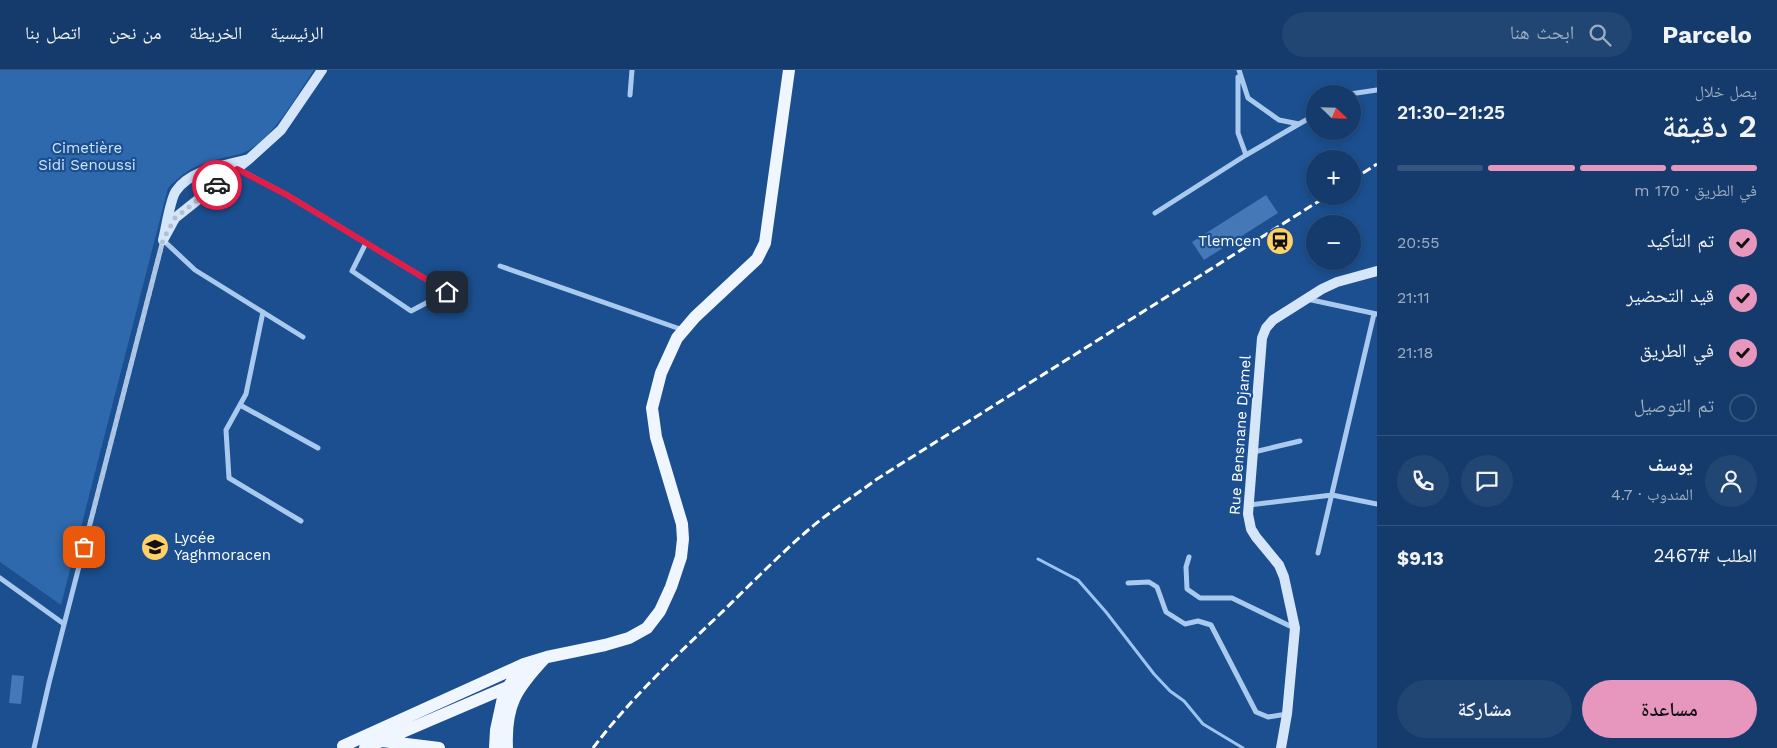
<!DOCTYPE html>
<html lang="ar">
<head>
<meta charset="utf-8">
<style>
	body { margin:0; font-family:"Work Sans","Noto Naskh Arabic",sans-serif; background:#214673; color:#f1f3f6; direction:rtl; height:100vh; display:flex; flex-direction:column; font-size:19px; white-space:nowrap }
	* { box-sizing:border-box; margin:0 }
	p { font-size:16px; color:#9dadc1 }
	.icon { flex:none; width:28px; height:28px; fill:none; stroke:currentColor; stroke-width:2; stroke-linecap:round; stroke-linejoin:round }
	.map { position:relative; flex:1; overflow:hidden; direction:ltr }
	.side { display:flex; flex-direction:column; background:#143b6b; width:400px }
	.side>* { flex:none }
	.needle { width:32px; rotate:113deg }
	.controls { position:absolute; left:1306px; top:15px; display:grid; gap:10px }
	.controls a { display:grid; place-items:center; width:55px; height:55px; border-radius:50%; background:#143b6b; box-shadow:0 2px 8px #0003,0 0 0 1px #33557e; font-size:25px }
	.pin { position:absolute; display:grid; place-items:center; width:42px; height:42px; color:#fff; margin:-21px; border-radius:10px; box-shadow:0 2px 8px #0006 }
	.courier { position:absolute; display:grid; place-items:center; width:50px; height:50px; margin:-25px; border:4px solid #e11d48; border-radius:50%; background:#fff; color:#222; box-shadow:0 1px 6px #0007 }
	.overview em { font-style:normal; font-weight:600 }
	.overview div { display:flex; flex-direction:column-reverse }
	.overview { display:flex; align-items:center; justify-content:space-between; height:85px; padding:0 20px }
	h1 { font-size:32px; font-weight:600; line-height:38px }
	.bar { display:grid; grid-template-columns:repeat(4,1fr); gap:8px 5px; align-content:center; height:60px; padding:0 20px }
	.bar i { height:6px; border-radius:4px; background:#33557e }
	.bar .selected { background:#e797bd }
	.bar p { grid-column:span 4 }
	.line { display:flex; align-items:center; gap:12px; padding:0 20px; border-top:1px solid #33557e }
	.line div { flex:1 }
	.round { display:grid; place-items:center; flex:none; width:52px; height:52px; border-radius:26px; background:#214673 }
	ol { padding:0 20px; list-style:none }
	li { display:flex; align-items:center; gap:15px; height:55px }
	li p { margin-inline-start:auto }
	li .icon { padding:5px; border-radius:50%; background:#e797bd; color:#111; stroke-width:4 }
	li:last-child { color:#9dadc1 }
	li i { width:28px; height:28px; border:2px solid #33557e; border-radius:50% }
	.primary-button { display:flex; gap:10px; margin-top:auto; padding:10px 20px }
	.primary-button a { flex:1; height:58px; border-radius:30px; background:#e797bd; color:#111; font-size:20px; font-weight:600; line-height:58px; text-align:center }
	.primary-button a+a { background:#214673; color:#f1f3f6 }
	header { display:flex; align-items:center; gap:30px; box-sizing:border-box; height:70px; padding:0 25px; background:#143b6b; border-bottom:1px solid #33557e }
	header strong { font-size:24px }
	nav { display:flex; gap:28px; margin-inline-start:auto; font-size:18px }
	.search { width:350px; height:45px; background:#214673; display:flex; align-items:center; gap:12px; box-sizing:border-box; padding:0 18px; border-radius:28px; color:#9dadc1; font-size:19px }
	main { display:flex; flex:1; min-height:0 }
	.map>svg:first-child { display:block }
	.green { fill:#2e69ad }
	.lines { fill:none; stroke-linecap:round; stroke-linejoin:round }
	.stream { stroke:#9cc4f0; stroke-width:3 }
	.building { fill:#4478b7 }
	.street { stroke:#a9c9ee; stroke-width:5 }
	.secondary { stroke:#d6e6fa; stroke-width:10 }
	.primary { stroke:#f0f6ff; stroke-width:12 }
	.rail { stroke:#fff; stroke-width:3; stroke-dasharray:9 4; stroke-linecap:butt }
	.done { stroke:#afc1d8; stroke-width:5; stroke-dasharray:0 9 }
	.route { stroke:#e11d48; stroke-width:6 }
	.labels { text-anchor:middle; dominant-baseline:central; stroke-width:4.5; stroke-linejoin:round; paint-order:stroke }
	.park-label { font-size:15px; fill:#cfe3fa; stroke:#1b4f8f }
	.poi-label { font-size:15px; fill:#fff; stroke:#1b4f8f; text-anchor:end }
	.street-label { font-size:15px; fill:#fff; stroke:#1b4f8f }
</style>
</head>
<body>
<header>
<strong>Parcelo</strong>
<div class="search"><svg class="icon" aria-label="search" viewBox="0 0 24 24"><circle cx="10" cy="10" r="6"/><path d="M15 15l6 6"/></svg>ابحث هنا</div>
<nav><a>الرئيسية</a><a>الخريطة</a><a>من نحن</a><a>اتصل بنا</a></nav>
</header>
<main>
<section class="side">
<div class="overview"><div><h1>2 دقيقة</h1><p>يصل خلال</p></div><em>21:25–21:30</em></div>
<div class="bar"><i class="selected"></i><i class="selected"></i><i class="selected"></i><i></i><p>في الطريق · 170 m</p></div>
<ol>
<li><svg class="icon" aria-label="check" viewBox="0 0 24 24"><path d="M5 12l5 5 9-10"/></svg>تم التأكيد<p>20:55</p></li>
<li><svg class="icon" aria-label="check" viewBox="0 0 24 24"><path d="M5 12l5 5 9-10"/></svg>قيد التحضير<p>21:11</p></li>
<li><svg class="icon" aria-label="check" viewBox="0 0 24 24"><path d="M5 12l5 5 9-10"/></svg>في الطريق<p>21:18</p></li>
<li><i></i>تم التوصيل</li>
</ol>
<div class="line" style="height:90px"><a class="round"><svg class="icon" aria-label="person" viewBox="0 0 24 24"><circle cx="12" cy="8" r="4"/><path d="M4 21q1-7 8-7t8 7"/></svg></a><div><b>يوسف</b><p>المندوب · 4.7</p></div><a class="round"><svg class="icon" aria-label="chat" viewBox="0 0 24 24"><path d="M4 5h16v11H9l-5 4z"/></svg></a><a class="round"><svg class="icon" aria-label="phone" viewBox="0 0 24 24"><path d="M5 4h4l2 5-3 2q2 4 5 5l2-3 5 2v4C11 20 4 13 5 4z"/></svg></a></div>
<div class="line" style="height:65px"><div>الطلب #2467</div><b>$9.13</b></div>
<div class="primary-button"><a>مساعدة</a><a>مشاركة</a></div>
</section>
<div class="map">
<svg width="1377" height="678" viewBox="0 0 1377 678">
	<rect width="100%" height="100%" fill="#1b4f8f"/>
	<!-- green -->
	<path class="green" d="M0,0H314C295,27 278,62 249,80C243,84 234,85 227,87C199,94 189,97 168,118L61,535L0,492Z"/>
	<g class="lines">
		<!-- stream -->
		<path class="stream" d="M1038,489L1078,510L1106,542L1154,604L1170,621L1184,631L1203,654L1243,678"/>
	</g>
	<!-- building -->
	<path class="building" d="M1266,125L1278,143L1204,190L1192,172Z
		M12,605L24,606L21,634L9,633Z"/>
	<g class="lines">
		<!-- street -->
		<path class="street" d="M1239,0L1248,28L1279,50L1299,54L1315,45
			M1238,7V63L1246,85
			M1350,24L1377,20
			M630,25L632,0
			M238,99L287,125L447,222
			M1155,143L1246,85L1299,54
			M366,173L352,201L411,241L447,222
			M500,196L683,260
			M1307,229L1377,244
			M263,242L246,324L226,360L229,408L301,451
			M240,335L318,378
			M1254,382L1300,371
			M1249,435L1332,425L1377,434
			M1318,483L1374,244
			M1189,487L1186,497L1187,519L1200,528H1232L1294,558
			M0,508L64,554
			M1128,513L1149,512L1157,517L1166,542L1185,554L1198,551L1211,555L1256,642L1268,647L1287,644
			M34,678L49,613L163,170L195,200L303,267"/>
		<!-- secondary -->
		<path class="secondary" d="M249,89L175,148L163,170C166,159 170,129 176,121C191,99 225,96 249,89Z
			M249,89L281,60L322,0
			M1281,678L1287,644L1295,558L1284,507L1279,495L1256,467L1251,459L1248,444L1262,268L1266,258L1273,250L1322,219L1337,212L1377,201"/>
		<!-- primary -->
		<path class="primary" d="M382,671L439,678
			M343,676L524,594
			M365,678L510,616
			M495,678L496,660L504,623L524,594L547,587L605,575L629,568L647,558L660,541L671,517L681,487L683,469L682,454L656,367L652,338L661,303L677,268L695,247L757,189L765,173L789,0
			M507,678C505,635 516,619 545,588"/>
		<!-- rail -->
		<path class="rail" d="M1352,110L1377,94
			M593,678C630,629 675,587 719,545C748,517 776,488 807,461C829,442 854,426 877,409L1327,126"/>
	</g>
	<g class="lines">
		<!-- done -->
		<path class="done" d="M84,477L163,170L175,148L217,115"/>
		<!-- route -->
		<path class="route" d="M217,115L237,99L287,125L447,222"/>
	</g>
	<!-- icons -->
	<defs>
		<g id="station-disc" transform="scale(1.4375)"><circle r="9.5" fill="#ffd166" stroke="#1b4f8f"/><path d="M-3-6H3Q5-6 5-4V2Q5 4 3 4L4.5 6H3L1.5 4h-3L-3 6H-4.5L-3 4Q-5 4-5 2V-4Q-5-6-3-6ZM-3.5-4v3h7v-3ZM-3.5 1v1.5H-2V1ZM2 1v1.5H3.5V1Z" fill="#111"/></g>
		<g id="school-disc" transform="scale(1.4375)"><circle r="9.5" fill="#ffd166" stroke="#1b4f8f"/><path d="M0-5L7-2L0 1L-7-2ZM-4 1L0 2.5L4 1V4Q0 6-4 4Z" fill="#111"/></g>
	</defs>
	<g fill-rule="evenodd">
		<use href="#station-disc" x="1280" y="171"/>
		<use href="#school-disc" x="155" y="477"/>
	</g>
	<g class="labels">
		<!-- park labels -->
		<g class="park-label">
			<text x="87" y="78">Cimetière<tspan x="87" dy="17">Sidi Senoussi</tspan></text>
		</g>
		<!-- poi labels -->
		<g class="poi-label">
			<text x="1261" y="171">Tlemcen</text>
			<text x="174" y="468" text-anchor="start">Lycée<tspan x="174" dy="17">Yaghmoracen</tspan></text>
		</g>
		<!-- street labels -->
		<g class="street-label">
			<text transform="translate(1240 365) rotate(-86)">Rue Bensnane Djamel</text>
		</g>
	</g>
</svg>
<div class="controls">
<a><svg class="needle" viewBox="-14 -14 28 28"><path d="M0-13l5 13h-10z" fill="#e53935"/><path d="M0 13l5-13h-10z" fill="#9dadc1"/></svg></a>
<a>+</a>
<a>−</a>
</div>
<div class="pin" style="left:84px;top:477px;background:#ea580c"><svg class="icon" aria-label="bag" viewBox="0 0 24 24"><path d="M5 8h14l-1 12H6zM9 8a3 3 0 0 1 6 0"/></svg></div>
<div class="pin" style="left:447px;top:222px;background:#1f2937"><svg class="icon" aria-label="home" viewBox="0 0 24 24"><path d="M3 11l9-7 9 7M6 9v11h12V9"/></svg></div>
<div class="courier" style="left:217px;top:115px"><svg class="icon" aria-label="car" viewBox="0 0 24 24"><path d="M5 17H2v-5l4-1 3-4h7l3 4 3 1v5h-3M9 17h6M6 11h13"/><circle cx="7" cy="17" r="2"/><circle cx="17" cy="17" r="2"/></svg></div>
</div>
</main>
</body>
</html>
